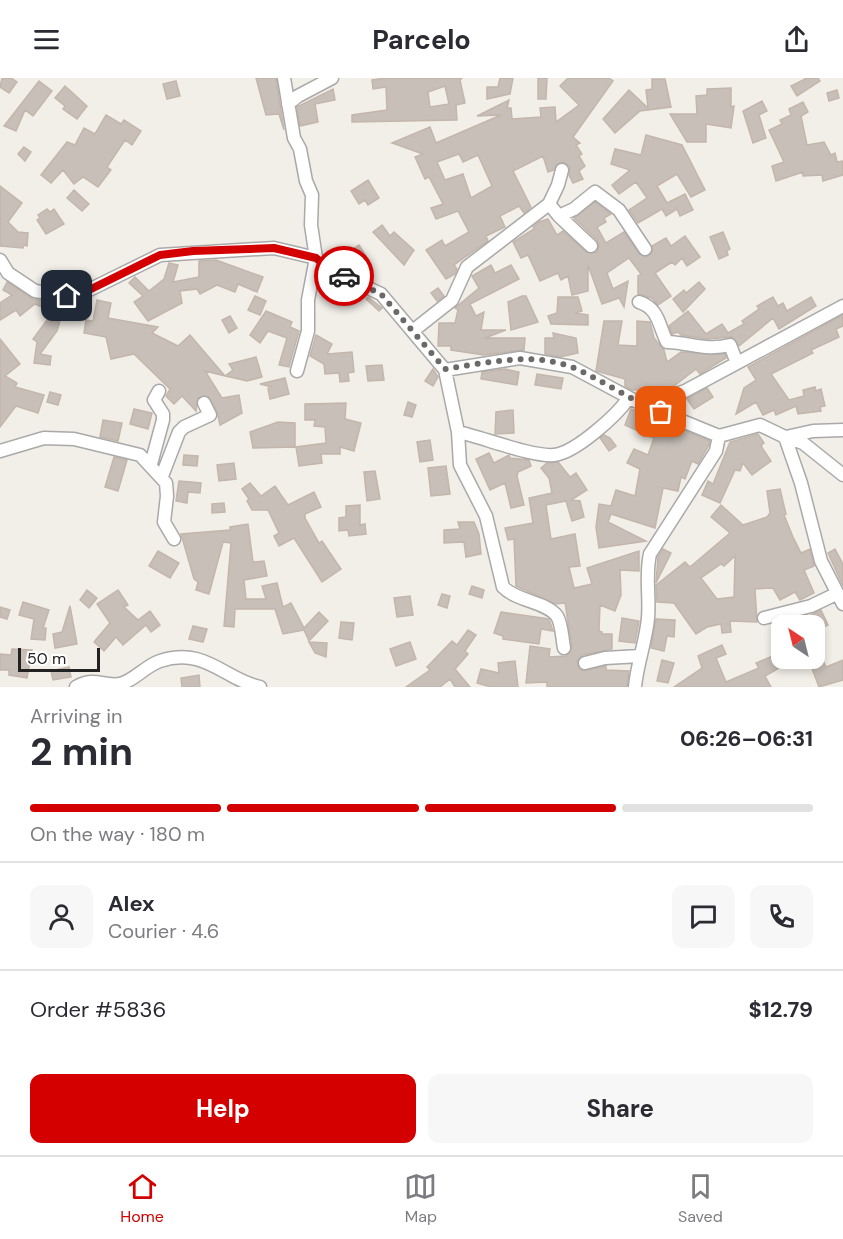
<!DOCTYPE html>
<html lang="en">
<head>
<meta charset="utf-8">
<style>
	body { margin:0; font-family:"DM Sans",sans-serif; background:#f7f7f7; color:#2b2b33; height:100vh; display:flex; flex-direction:column; font-size:22px; white-space:nowrap }
	* { box-sizing:border-box; margin:0 }
	p { font-size:20px; color:#7c7c81 }
	.icon { flex:none; width:33px; height:33px; fill:none; stroke:currentColor; stroke-width:2; stroke-linecap:round; stroke-linejoin:round }
	.map { position:relative; height:609px; overflow:hidden }
	.details { display:flex; flex-direction:column; background:#fff; flex:1 }
	.details>* { flex:none }
	.needle { width:39px; rotate:325deg }
	.fabs { position:absolute; left:771px; top:537px; display:grid; gap:12px }
	.fabs a { display:grid; place-items:center; width:54px; height:54px; border-radius:12px; background:#fff; box-shadow:0 3px 9px #0003; font-size:30px }
	.scale { position:absolute; left:18px; bottom:15px; width:82px; box-sizing:border-box; padding-left:6px; border:3px solid #222; border-top:0; font-size:16px; line-height:21px; white-space:nowrap; color:#222; -webkit-text-stroke:4px #fff; paint-order:stroke }
	.pin { position:absolute; display:grid; place-items:center; width:51px; height:51px; color:#fff; margin:-26px; border-radius:12px; box-shadow:0 3px 9px #0006 }
	.courier { position:absolute; display:grid; place-items:center; width:60px; height:60px; margin:-30px; border:4px solid #d40000; border-radius:50%; background:#fff; color:#222; box-shadow:0 2px 8px #0007 }
	.head em { font-style:normal; font-weight:700 }
	.head div { display:flex; flex-direction:column-reverse }
	.head { display:flex; align-items:center; justify-content:space-between; height:102px; padding:0 30px }
	h1 { font-size:39px; font-weight:700; line-height:45px }
	.bar { display:grid; grid-template-columns:repeat(4,1fr); gap:9px 6px; align-content:center; height:72px; padding:0 30px }
	.bar i { height:8px; border-radius:4px; background:#e1e1e2 }
	.bar .on { background:#d40000 }
	.bar p { grid-column:span 4 }
	.line { display:flex; align-items:center; gap:15px; padding:0 30px; border-top:2px solid #e1e1e2 }
	.line div { flex:1 }
	.round { display:grid; place-items:center; flex:none; width:63px; height:63px; border-radius:12px; background:#f7f7f7 }
	.action { display:flex; gap:12px; margin-top:auto; padding:12px 30px }
	.action a { flex:1; height:69px; border-radius:12px; background:#d40000; color:#fff; font-size:24px; font-weight:700; line-height:69px; text-align:center }
	.action a+a { background:#f7f7f7; color:#2b2b33 }
	header { display:flex; justify-content:space-between; align-items:center; height:78px; padding:0 30px; background:#fff; font-size:27px; font-weight:700 }
	.menu { display:flex; justify-content:space-around; align-items:center; height:84px; border-top:2px solid #e1e1e2; background:#fff; font-size:16px; color:#7c7c81 }
	.menu a { display:grid; justify-items:center; gap:3px }
	.menu .on { color:#d40000 }
	.map>svg:first-child { display:block }
	.building { fill:#c7bfb8; stroke:#c4b6ab; stroke-width:1.5; fill-rule:evenodd }
	.lines { fill:none; stroke-linecap:round; stroke-linejoin:round }
	.street-casing { stroke:#a9a9a9; stroke-width:15 }
	.street { stroke:#fff; stroke-width:12 }
	.done { stroke:#6b6a68; stroke-width:6; stroke-dasharray:0 10.8 }
	.route { stroke:#d40000; stroke-width:8 }
</style>
</head>
<body>
<header><svg class="icon" aria-label="menu" viewBox="0 0 24 24"><path d="M4 6h16M4 12h16M4 18h16"/></svg>Parcelo<svg class="icon" aria-label="share" viewBox="0 0 24 24"><path d="M12 15V3M7 8l5-5 5 5M5 13v7h14v-7"/></svg></header>
<div class="map">
<svg width="843" height="609" viewBox="0 0 843 609">
	<rect width="100%" height="100%" fill="#f2efe9"/>
	<!-- building -->
	<path class="building" d="M2,0H11L17,4L9,15L0,9Z
		M256,0H276L284,52L279,36L266,37Z
		M386,0H462L460,2L465,25L456,27L457,42L352,44V37L387,32L386,9L373,11L372,2ZM445,8L449,26L430,29L428,14Z
		M500,0H513L510,16L487,21V9H498Z
		M538,0H547L546,21H538Z
		M568,0H609L613,3L573,59L580,65L576,67L582,76L579,78L585,88L579,93L583,101L573,105L569,97L570,89L564,84L557,86L554,92L548,94L543,78L513,93L531,129L524,135L519,128L500,138L505,149L486,158L488,163L454,187L457,191L455,196L446,201L426,172L442,162L445,168L469,154L458,133L436,141L431,130L443,126L429,99L425,101L415,79L423,76L392,65L430,49L436,65L501,37L477,38L509,22L507,30H511L512,41L541,39L540,30L555,29L556,44L579,27L560,8ZM459,76L463,84L478,77L492,108L471,120L463,96L445,102L437,84Z
		M807,0H818L820,3L797,18L791,8Z
		M652,1H665L671,29L640,33L615,55L603,41L629,12L648,30L646,12L652,11Z
		M39,3L52,13L33,38L25,32L16,53L4,48Z
		M176,3L180,18L167,21L163,6Z
		M65,8L87,28L77,41L63,31L65,28L55,20Z
		M731,10V29L734,28L731,50L706,46V64H687L670,36H697L696,18L707,17V11Z
		M333,11L335,22L315,26L318,44L300,48L297,29Z
		M837,12L839,20L829,23L827,15Z
		M762,23L767,33L759,37L766,60L753,65L743,33Z
		M803,24L808,34L801,38L807,67L824,64L831,77L835,75L837,84L843,83V97L823,103L822,97L803,98V94L776,103L772,88L784,84L769,52L782,46L780,42L791,37L789,31Z
		M106,37L121,46L124,42L141,53L132,67L125,62L107,89L111,92L98,109L83,99L74,106L63,92L51,105L41,97L67,64L75,67L84,50L95,56Z
		M646,57L682,67L705,112L691,119L677,96L657,108L667,125L685,116L693,132L680,138L677,131L666,138L662,131L638,145L629,132L647,120L636,104L619,116L612,107L630,92L611,86L615,71L641,77Z
		M24,69L31,74L25,83L18,76Z
		M368,102L379,120L368,127L365,122L359,126L351,113Z
		M0,108L22,125L8,144L18,154L28,155L27,168L24,167L23,170L0,168Z
		M74,112L89,126L82,133L67,120Z
		M595,124L611,136L604,140L606,144L597,149L606,165L624,154L639,176L646,179L652,175V168L666,160L671,168L685,158L700,179L687,188L682,180L675,187L672,184L655,195L671,218L658,227L652,220L638,216V198L641,196L629,180L607,195L613,211L628,203L624,229L619,220L602,226L588,187V213L572,217L568,198L561,202L558,195L540,203L528,177L521,180L513,164L534,151L533,149L539,144L548,141L557,157L563,153L586,174H597L599,169L597,162L574,140Z
		M47,131L50,134L54,131L64,146L46,156L37,142L40,140L38,137Z
		M382,147L390,158L394,154L414,172L404,187L373,154Z
		M723,154L730,171L727,173L728,177L719,181L710,159Z
		M359,167L369,183L354,192L345,176Z
		M216,182L263,199L257,214L238,206L235,214L217,207L200,216L197,211L180,213L182,225L148,243L134,224L143,218L129,205L135,199L149,213L164,201L169,185L178,187L173,204L199,199V183Z
		M491,187L495,195L511,187L519,201L470,226L476,238L484,234L481,252H506L485,260H525L524,272L484,277L451,272V268H438L439,245H455L458,232L455,230L479,210L472,198Z
		M7,204L33,221L71,228L68,239L62,236L57,253L40,276L51,278L50,287L34,285L37,264L33,261L53,234L35,226L20,238L16,232L0,242V225L12,217L3,212Z
		M699,204L705,211L683,234L673,221L684,212L686,215Z
		M347,209L362,216L364,219L354,225Z
		M438,210L444,218L437,223L431,215Z
		M255,218L266,223L260,237L248,232Z
		M522,218H526L538,244L511,252L508,224Z
		M368,219L382,230L379,233L366,221Z
		M558,219H578L582,233L575,235L588,237V247L551,246L548,238L557,235Z
		M773,219L778,228L783,225L787,233L811,219L816,228L779,251L773,240L739,268L732,259L707,261L681,257L678,254L672,256L669,248L688,233L706,256L722,246L728,255L744,246L742,243L759,231L757,228Z
		M97,222L111,225L108,240L158,249L152,255L178,268L190,257L225,298L205,293L222,320L239,317L242,335L220,347L217,333L208,318L198,320L196,333L182,318L174,326L166,318L170,311L134,276L111,281L106,259L84,255L86,242L93,243Z
		M266,233L292,244L290,249L299,253L289,289L279,287L287,260L268,253L260,265L250,257Z
		M843,237V248L836,251L839,259L811,272L813,275L771,296L789,322L804,318L803,312L815,309L816,313L821,311L825,328L820,329L821,333L798,336L796,328L776,337L774,332L763,337L756,324L736,336L744,310L756,302L748,289Z
		M230,238L237,250L229,255L222,242Z
		M604,243H622L618,267L637,268V243L650,244L654,260L664,272L667,284L681,274L725,276L726,280L700,296L696,291L674,308L645,315V312H632L625,308V301L596,293Z
		M553,255L576,260L578,275L560,279L545,276V260H554Z
		M316,257L332,266L327,276L352,274L354,294L348,295L349,303L340,304L339,295L325,296L324,286L310,278Z
		M0,261L20,286L5,298L17,305L15,309L44,317L38,335L16,328L0,349Z
		M256,279L262,299L247,303L225,298L233,292L229,286Z
		M382,287L384,302L368,303L366,288Z
		M433,291L438,299L433,308L425,303Z
		M505,291L519,294L517,307L481,301L482,294Z
		M537,296L563,300L561,311L535,307Z
		M285,300L289,316L270,321L268,310L272,309L260,306Z
		M707,310L713,319L694,331L687,321Z
		M50,314L61,317L58,327L47,324Z
		M408,324L416,327L412,339L404,337Z
		M346,325L345,341L361,345L354,373L340,369V376H321L322,385L299,388L296,369L326,365L325,349L314,348L315,342H305V326Z
		M134,331L152,335L148,351L130,346Z
		M631,331L710,363L709,367L698,386L692,383L685,401L681,399L678,413L663,410L655,450L611,436L608,444L646,463L599,470L596,449L599,426L611,428L616,412L635,418L640,391L627,385L634,371L648,377L654,360L642,356L644,349L638,353L625,347Z
		M513,332L514,355L495,356L496,334Z
		M103,342L122,345L118,363L100,359Z
		M278,344L295,345V369L253,370L250,354Z
		M758,356L764,365L761,368L771,383L752,397L743,385L740,393L735,392L720,425L702,417L708,403L713,406L730,364Z
		M604,357L610,360L616,368L609,373L600,360Z
		M430,362L433,382L420,384L417,364Z
		M489,375L494,385L509,377L510,380L529,382L531,388L518,394L517,398L524,427L511,430L505,405L490,412L476,381Z
		M184,377L198,378L197,388L183,387Z
		M114,379L127,382L118,413L105,409Z
		M558,384L570,399L576,395L587,412L571,422L580,423L584,439L572,443L566,423L546,427L551,461L575,456L580,488L569,489L574,510L592,506L587,490L639,473V493L620,492L621,517L615,533L600,527L599,553L602,554V556H612V571L583,577L577,583L579,590L583,593L606,588V592L629,593L627,609H547V604L526,605L530,568L550,571L549,579L566,578L572,569L565,525L555,526L516,508L514,461L508,462L505,450L533,445L529,420L552,415L549,400L541,390L547,385Z
		M234,385L236,401L219,403L217,387Z
		M446,388L450,416L431,418L428,390Z
		M375,393L380,421L367,423L364,394Z
		M179,403L201,405L200,415L188,414L187,425L176,423Z
		M250,405L261,418L275,408L288,427L314,414L321,429L305,436V440L319,465L322,463L341,491L322,504L294,460L279,468L274,458L279,455L268,432H252L247,423L249,421L242,411Z
		M780,411L786,436L784,437L793,459L801,475L810,471L814,488L804,492L814,515L800,522L795,514L780,522L773,510L755,511L757,544L730,543L731,554L722,555L721,546L707,549L696,556L674,525L657,524L656,507L685,484L690,489L730,455L711,439L721,427L743,447L767,439L770,435L767,413ZM735,478L734,519L717,521L701,500L721,486L724,488Z
		M224,425L225,434L212,435V426Z
		M360,427V447L365,446L366,456L349,458L348,452L339,453V440L346,439V428Z
		M458,444H474L479,456L481,476L466,479L464,464L444,465V452L460,451Z
		M248,446L253,484L264,483L267,498L244,502L246,521H266L262,508L277,505L283,529L291,525L304,550L319,534L328,543L309,563L304,552L283,556L275,531H235L234,549L224,548L231,465L223,464L209,516L196,512L198,504L194,501L181,456L230,452V449Z
		M663,471L671,475L656,505L658,479Z
		M835,471L843,486V508L828,475Z
		M158,473L179,485L170,500L149,488Z
		M472,508L484,512L482,520L469,516Z
		M87,512L97,520L89,530L80,522Z
		M118,512L128,527L124,529L138,542L150,533L160,547L151,554L146,547L123,567L116,559L104,573L94,564L110,545L97,526Z
		M442,516L450,518L447,530L438,527Z
		M410,518L413,537L397,539L394,520Z
		M23,524L49,532L43,550H46L45,562L31,561L34,541L19,537Z
		M70,528L77,566L55,570L53,556L62,554Z
		M0,529L10,532L7,541L0,539Z
		M821,532L828,547L814,553V548H791Z
		M501,534L549,541L553,553L541,551L539,566L503,561V558L494,555Z
		M622,540L639,543L635,565L619,563Z
		M656,541L675,542L674,559L667,558L664,573L651,570Z
		M341,544L354,545L352,562L339,560Z
		M193,548L207,551L203,564L189,561Z
		M468,552L476,557L465,573L468,576L455,591L470,609H455L450,601L440,609H406L430,592L427,589L452,563L457,567Z
		M309,564L327,565L326,579L315,575Z
		M410,564L416,581L396,588L390,571Z
		M814,564L826,589L843,582V602L819,609L808,580H814Z
		M722,567L726,576L716,580L726,604L759,590L756,585L775,577L781,589L765,598L771,609H674L702,590L698,578Z
		M12,571L32,572L27,600L9,597V592H0V576L11,577Z
		M662,582L674,585L668,605L657,603Z
		M515,583L518,609H491L477,605L481,591L499,595L498,585Z
		M69,589L71,599L53,602L51,593Z
		M199,597L200,609H182L181,600Z"/>
	<g class="lines">
		<!-- street casing -->
		<g class="street-casing">
			<path id="street" d="M284,0L294,60L300,71L306,103L312,117L311,147L316,180L332,193L381,216L445,292L520,280L572,289L643,327L685,313L843,228
				M288,26L298,18L332,0
				M549,126L558,107L562,92
				M559,138L591,168
				M0,182L8,195L35,213L67,218L87,213L160,177L274,170L316,180L308,222V253L297,293
				M639,224C659,230 659,249 667,264C692,265 706,273 730,267L737,285
				M414,252L452,222L467,189L549,126L559,138L574,131L595,114L619,132L645,171
				M445,292L458,354C482,359 532,379 554,377C575,375 616,338 628,321
				M458,354L460,387L486,438L503,509C516,523 547,524 557,538C562,546 562,560 564,570
				M719,358L760,347L785,359L801,405L821,483L843,526
				M785,359L803,365L843,397
				M786,359L813,353L843,352
				M0,373L44,360L74,361L140,377L166,405L167,418L164,444L174,461
				M151,386L163,342V336L154,322L159,313
				M162,398L179,354L184,349L210,337L204,325
				M764,540L811,528L836,516
				M585,585L605,580L640,578
				M76,609C95,598 103,609 120,606C134,603 145,588 160,583C205,568 225,602 260,609
				M635,609C637,586 646,563 648,540C650,519 645,497 650,476L716,373L719,358L643,327"/>
		</g>
		<!-- street -->
		<use href="#street" class="street"/>
	</g>
	<g class="lines">
		<!-- done -->
		<path class="done" d="M344,198L381,216L445,291C487,285 533,273 574,290C604,303 630,322 661,334"/>
		<!-- route -->
		<path class="route" d="M67,218L87,213L160,177L193,173L274,170L316,180L332,193L344,198"/>
	</g>
</svg>
<div class="fabs">
<a><svg class="needle" viewBox="-14 -14 28 28"><path d="M0-13l5 13h-10z" fill="#e53935"/><path d="M0 13l5-13h-10z" fill="#7c7c81"/></svg></a>
</div>
<div class="scale">50 m</div>
<div class="pin" style="left:661px;top:334px;background:#ea580c"><svg class="icon" aria-label="bag" viewBox="0 0 24 24"><path d="M5 8h14l-1 12H6zM9 8a3 3 0 0 1 6 0"/></svg></div>
<div class="pin" style="left:67px;top:218px;background:#1f2937"><svg class="icon" aria-label="home" viewBox="0 0 24 24"><path d="M3 11l9-7 9 7M6 9v11h12V9"/></svg></div>
<div class="courier" style="left:344px;top:198px"><svg class="icon" aria-label="car" viewBox="0 0 24 24"><path d="M5 17H2v-5l4-1 3-4h7l3 4 3 1v5h-3M9 17h6M6 11h13"/><circle cx="7" cy="17" r="2"/><circle cx="17" cy="17" r="2"/></svg></div>
</div>
<section class="details">
<div class="head"><div><h1>2 min</h1><p>Arriving in</p></div><em>06:26–06:31</em></div>
<div class="bar"><i class="on"></i><i class="on"></i><i class="on"></i><i></i><p>On the way · 180 m</p></div>
<div class="line" style="height:108px"><a class="round"><svg class="icon" aria-label="person" viewBox="0 0 24 24"><circle cx="12" cy="8" r="4"/><path d="M4 21q1-7 8-7t8 7"/></svg></a><div><b>Alex</b><p>Courier · 4.6</p></div><a class="round"><svg class="icon" aria-label="chat" viewBox="0 0 24 24"><path d="M4 5h16v11H9l-5 4z"/></svg></a><a class="round"><svg class="icon" aria-label="phone" viewBox="0 0 24 24"><path d="M5 4h4l2 5-3 2q2 4 5 5l2-3 5 2v4C11 20 4 13 5 4z"/></svg></a></div>
<div class="line" style="height:78px"><div>Order #5836</div><b>$12.79</b></div>
<div class="action"><a>Help</a><a>Share</a></div>
</section>
<nav class="menu">
<a class="on"><svg class="icon" aria-label="home" viewBox="0 0 24 24"><path d="M3 11l9-7 9 7M6 9v11h12V9"/></svg>Home</a>
<a><svg class="icon" aria-label="map" viewBox="0 0 24 24"><path d="M3 6l6-2 6 2 6-2v14l-6 2-6-2-6 2zM9 4v14M15 6v14"/></svg>Map</a>
<a><svg class="icon" aria-label="saved" viewBox="0 0 24 24"><path d="M7 4h10v16l-5-4-5 4z"/></svg>Saved</a>
</nav>
</body>
</html>
